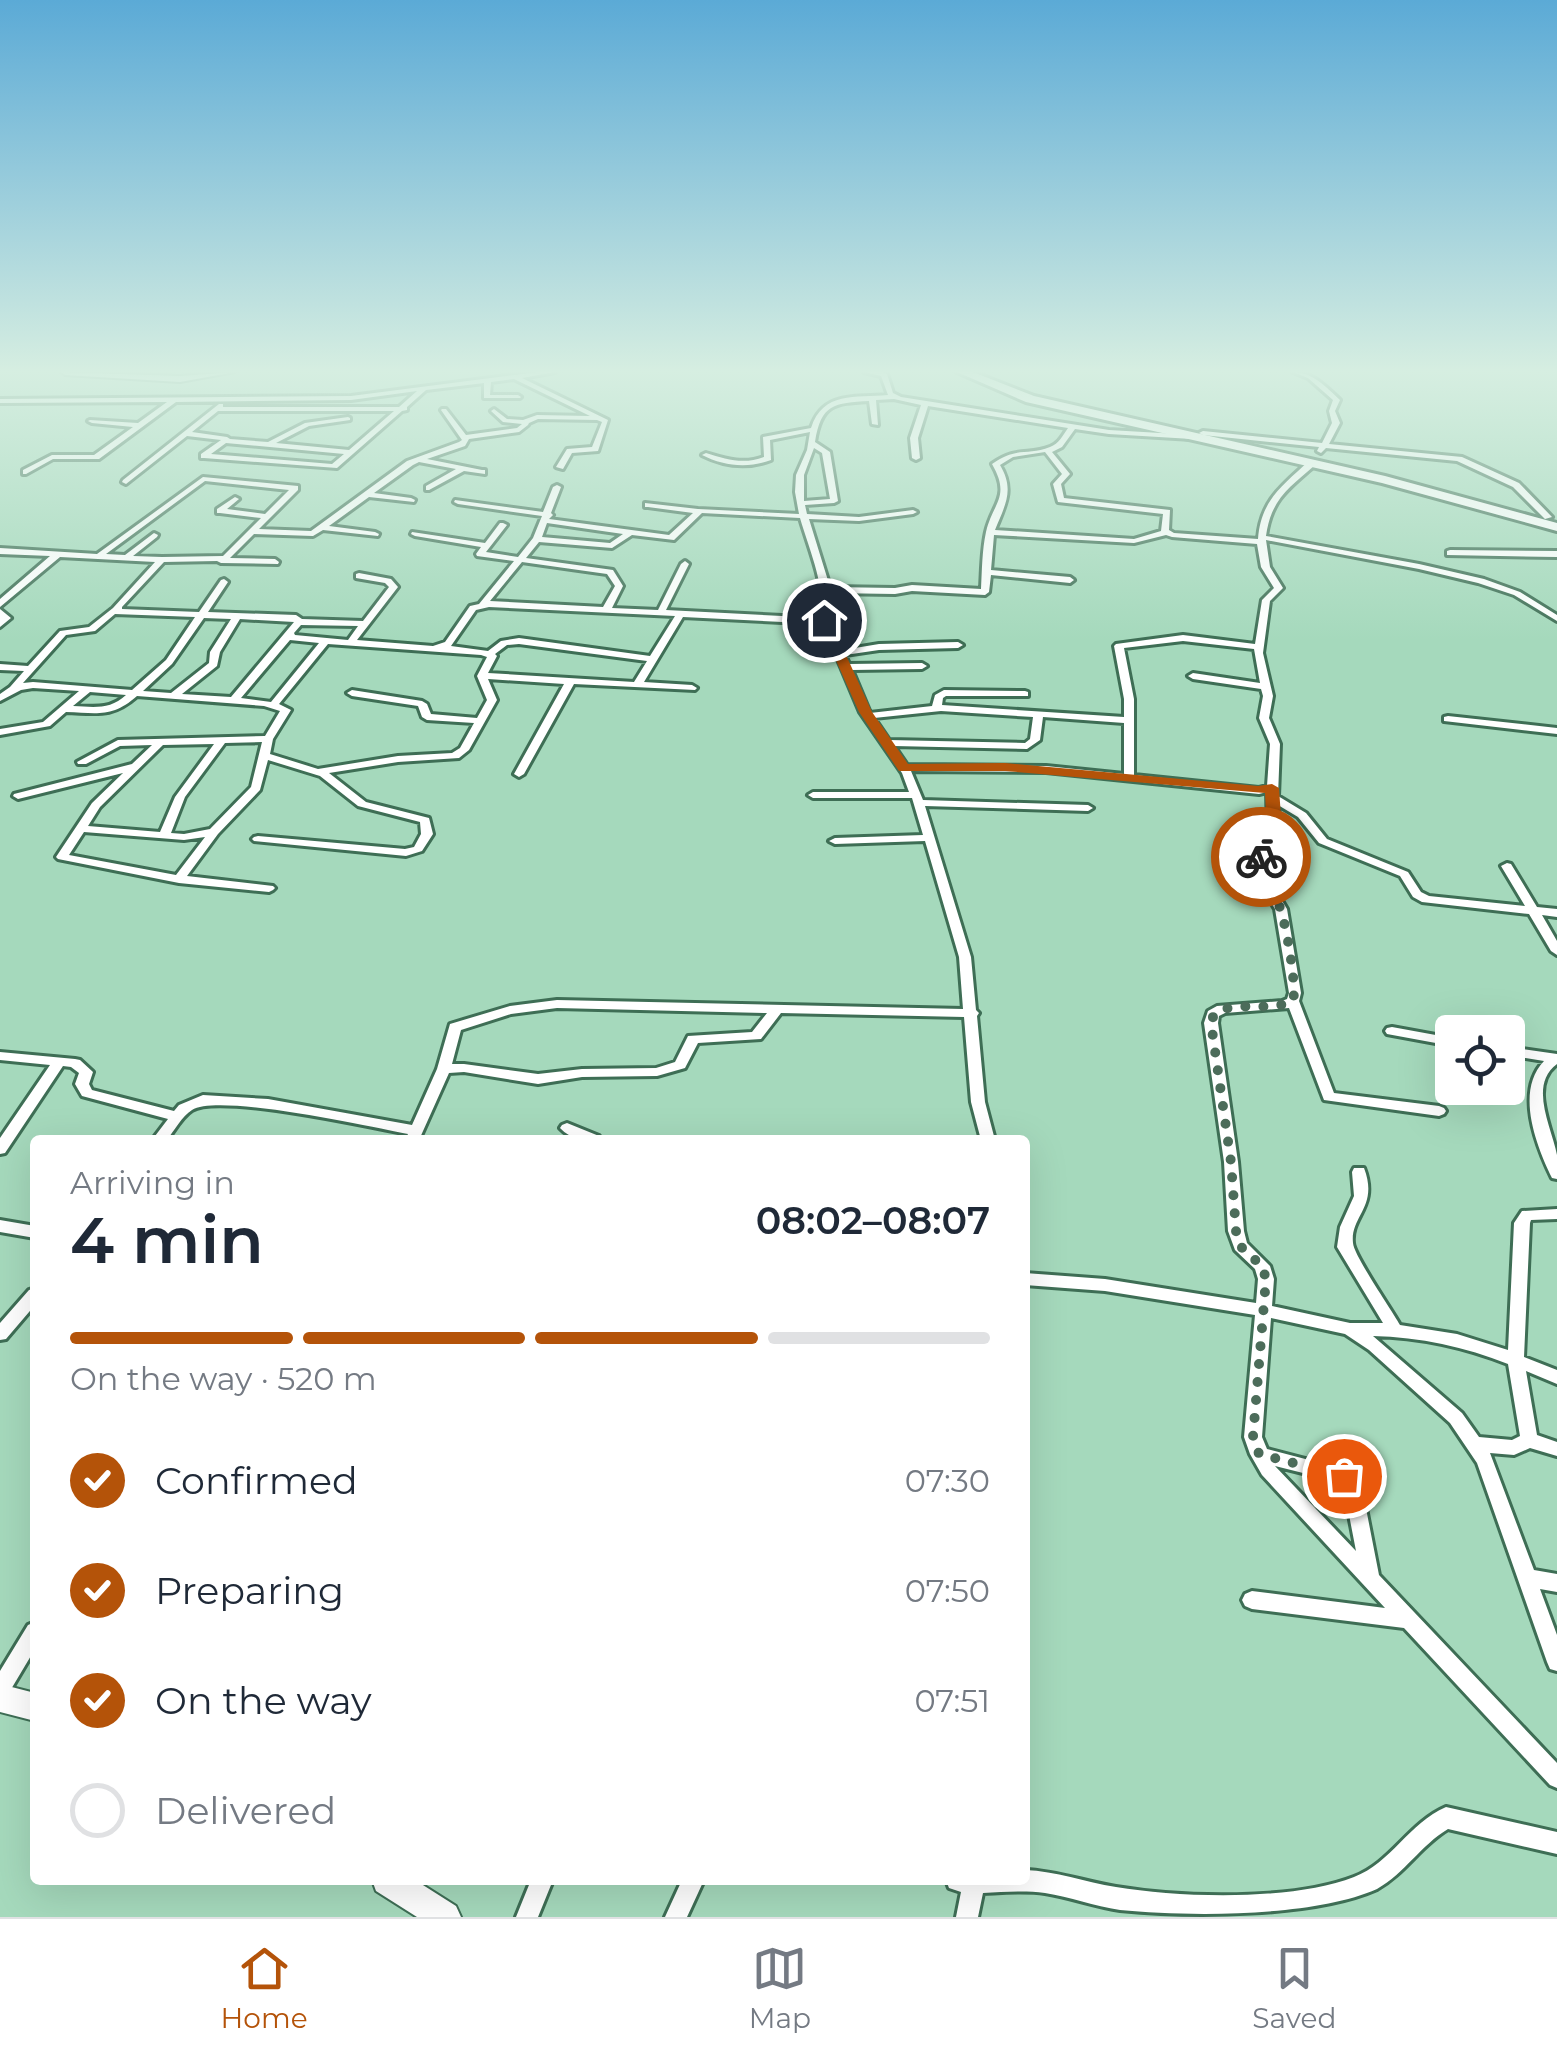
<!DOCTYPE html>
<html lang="en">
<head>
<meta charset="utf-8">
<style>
	body { margin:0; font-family:Montserrat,sans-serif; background:#f2f2f3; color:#1f2937; height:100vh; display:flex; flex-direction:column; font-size:38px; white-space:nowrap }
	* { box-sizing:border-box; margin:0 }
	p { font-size:32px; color:#747a83 }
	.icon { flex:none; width:55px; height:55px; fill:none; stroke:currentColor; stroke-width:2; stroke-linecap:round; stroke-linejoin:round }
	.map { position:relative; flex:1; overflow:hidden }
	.panel { position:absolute; left:30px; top:1135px; width:1000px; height:750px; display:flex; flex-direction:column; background:#fff; border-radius:10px; box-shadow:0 10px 40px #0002 }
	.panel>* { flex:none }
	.controls { position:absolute; left:1435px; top:1015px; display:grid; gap:20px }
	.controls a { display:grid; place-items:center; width:90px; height:90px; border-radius:10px; background:#fff; box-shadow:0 10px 40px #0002; font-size:50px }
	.pin { position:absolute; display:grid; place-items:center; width:85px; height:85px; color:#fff; margin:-42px; border:5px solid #fff; border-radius:50%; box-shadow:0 2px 10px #0007 }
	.courier { position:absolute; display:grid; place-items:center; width:100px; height:100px; margin:-50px; border:8px solid #b45309; border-radius:50%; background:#fff; color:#222; box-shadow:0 2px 12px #0007 }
	.overview em { font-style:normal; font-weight:600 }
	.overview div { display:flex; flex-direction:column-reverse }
	.overview { display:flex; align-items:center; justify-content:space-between; height:170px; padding:0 40px }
	h1 { font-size:65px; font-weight:600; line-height:75px }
	.bar { display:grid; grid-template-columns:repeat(4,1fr); gap:15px 10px; align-content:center; height:120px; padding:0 40px }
	.bar i { height:12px; border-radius:8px; background:#e0e1e3 }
	.bar .current { background:#b45309 }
	.bar p { grid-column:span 4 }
	ol { padding:0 40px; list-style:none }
	li { display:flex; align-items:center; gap:30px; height:110px }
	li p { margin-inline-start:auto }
	li .icon { padding:10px; border-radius:50%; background:#b45309; color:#fff; stroke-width:4 }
	li:last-child { color:#747a83 }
	li i { width:55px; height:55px; border:5px solid #e0e1e3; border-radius:50% }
	.dock { display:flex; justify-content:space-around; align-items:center; height:140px; border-top:2px solid #e0e1e3; background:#fff; font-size:28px; color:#747a83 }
	.dock a { display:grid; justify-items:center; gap:5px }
	.dock .current { color:#b45309 }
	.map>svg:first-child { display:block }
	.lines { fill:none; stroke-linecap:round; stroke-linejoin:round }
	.street-casing { stroke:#3e6e55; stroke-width:6 }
	.secondary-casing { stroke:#3e6e55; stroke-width:4 }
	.highway-casing { stroke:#3e6e55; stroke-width:6 }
	.street { fill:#fff; fill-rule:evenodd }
	.secondary { fill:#fff; fill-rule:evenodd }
	.highway { fill:#fff; fill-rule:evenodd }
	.route { fill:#b45309 }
	.done { stroke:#4c6c5a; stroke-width:10; stroke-dasharray:0 18 }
</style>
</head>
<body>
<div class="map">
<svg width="1557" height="1917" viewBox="0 0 1557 1917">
	<rect width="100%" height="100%" fill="#a5d9bc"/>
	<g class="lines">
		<!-- street casing -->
		<g class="street-casing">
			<path id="street" d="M538,372H555L522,378L608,420L598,451L572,453L563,469L556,467L567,449L592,447L602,422L597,420L538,419L529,423L528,425L519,432L469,439L465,446L427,459L482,470H485V474L464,471L429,490H426V486L456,469L419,462L413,465L374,493L411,498L415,500L414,502L369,497L329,526L375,532L379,534L378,536L323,530L313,536L254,534L230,558L275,559L279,562L278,564L221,563L217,561L164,562L122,607V609L199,612L221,580L224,579L228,582L208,612L296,615L302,619L363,621L389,587L385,583L356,578V574L359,573L391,579L398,587L357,640L433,646L445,642L470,606L479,604L514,561L477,556L476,554L481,547L415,536L411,534L412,532L485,543L500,523H503L507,525L486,552L518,557L533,538L542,516L458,504L454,502L455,500L543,512L553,487L557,485L561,487L551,513L553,515L549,519L669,535L693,513L648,507H645V503L698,509L799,514L795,492L796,475L807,450L810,432L770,440L771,460C747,469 724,466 702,455L706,453C726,459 743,465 764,457L763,437L811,428C823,391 855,398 888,395L881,376L864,372H883L887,374L893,393L901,397L1109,430L1195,435V439H1192L1109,434L1075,429L1062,447L1052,452L1070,474L1061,484L1064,498L1170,510L1169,530L1174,533L1258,539C1261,500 1282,486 1309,461H1315V465C1289,488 1271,499 1266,536L1419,564L1484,579L1520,592L1557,615V621L1514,595L1478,583L1419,569L1266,540L1270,567L1283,588L1270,601L1263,653L1273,696L1269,718L1280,744L1278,796L1306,813L1327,839L1408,872L1421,892L1429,896L1525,906L1501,866L1507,863L1511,864L1537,907L1557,909V917L1542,915L1557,941V955L1551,951L1529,914L1422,902L1413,897L1400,876L1319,843L1298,817L1278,805L1280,832L1266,861L1272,884L1287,909L1301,993L1299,1001L1334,1093L1439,1106L1444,1108L1446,1111L1444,1114L1439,1116L1324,1100L1289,1008L1225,1013L1219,1016L1218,1023L1238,1162L1244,1231L1247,1243L1270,1266L1274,1279L1272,1306L1350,1323H1383L1337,1247L1340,1227L1354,1196L1352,1172L1354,1168H1364C1379,1207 1350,1216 1353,1243C1354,1256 1391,1309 1400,1325L1457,1334L1508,1350L1514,1223L1522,1211L1557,1209V1219L1531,1220L1530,1223L1524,1357L1557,1370V1384L1526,1371L1537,1435L1557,1442V1456L1530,1448L1514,1455L1490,1453L1534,1570L1557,1574V1592L1540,1589L1557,1635V1671L1550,1669L1547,1662L1477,1463L1450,1423L1369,1350L1345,1334L1271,1318L1262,1437L1267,1449L1351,1471L1363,1493L1379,1575L1557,1763V1788L1550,1785L1404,1628L1252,1609L1245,1606L1242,1600L1245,1594L1252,1591L1385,1608L1262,1475L1250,1454L1244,1437L1255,1315L1105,1291L1025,1285V1273L1105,1279L1256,1303L1258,1279L1255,1269L1235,1250L1228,1231L1224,1162L1204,1023L1208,1011L1217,1006L1282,1001L1287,999L1289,993L1275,909L1260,884L1254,861L1268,832L1267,792L1259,794L1046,772L911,771L923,800L1088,805L1093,808L1088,811L925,806L971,957L976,1010L979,1013L977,1016L985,1102L995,1140H981L971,1102L964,1017L781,1013L761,1039L698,1043L685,1068L657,1076L582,1077L538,1084L464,1072L449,1073L419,1140H405L408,1134C370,1127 219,1093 192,1110C182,1116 174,1131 167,1140H152L168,1119L82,1096L75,1084L79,1073L71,1067L63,1066L5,1153L0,1154V1138L50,1065L0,1060V1052L75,1059L80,1060L93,1072L89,1084L92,1090L174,1111L179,1105L203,1095L268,1099L412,1125L437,1069L450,1024L510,1006L557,1000L963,1009L959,957L925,841L835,844L829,841L835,838L923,835L912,798H813L808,795L813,792H909L902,773L860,712L823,624L683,617L644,682L692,685L697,688L695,690L574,684L524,774L519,777L514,774L564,684L488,679L497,700L469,750L459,758L398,762L329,773L366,802L429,818L433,834L422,851L406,856L254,841L252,839L254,837L258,836L405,849L414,847L421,834L420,822L358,806L320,776L268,760L260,790L218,834L187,876L273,886L275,888L273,890L269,892L179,883L58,859L56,857L92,803L123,773L18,799L13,796L14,794L132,764L152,745L120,746L86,764H78L77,762L118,740L265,736L280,711L264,706L137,696C112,718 98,713 66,712L50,726L0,735V729L43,722L79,691L33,688L21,690L0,701V694L10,687L24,671L0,670V664L28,666L60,631L89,627L113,608L155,562L60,557L0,607V599L50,556L0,554V548L97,554L203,477L298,486V490L259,529L311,531L407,461L459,442L462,440L441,410L442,409H446L466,435L517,428L522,424L503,422L491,411L494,409L507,419L523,420L537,415L590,416L514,379L491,382L490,395H518L521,397L520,398H484V383L426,390L407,407V410L402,411L337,468L204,458H201V454L221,440L187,436L126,484L122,482L123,480L219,404H223V407H399L417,391L351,400L176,402L99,459H53L26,474H23V470L52,455H94L133,427L92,423L88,421L90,420L138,423L167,402L0,403V399L351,396ZM894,399L921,405L910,438L912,458L916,460L920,458L918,438L928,406L1068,428C1063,435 1059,444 1050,447C1028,456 1017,446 992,464C1011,497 993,502 986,532C982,550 982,571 981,589L912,585L895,588L830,587L809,519L859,521L913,514L917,512L913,510L859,517L807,514L805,505L834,503L838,501L830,452L815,442C821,404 834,403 869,401L872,424L878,425L876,400ZM218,411H394L349,450L276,443L309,426L350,420V418L348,417L305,423L268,442L230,439L227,437L192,432ZM226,443L344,454L332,464L211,454ZM814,448L822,453L830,499L804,501V475ZM1045,452L1062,474L1053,484L1058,502L1163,514L1161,531L1134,539L995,530C1005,505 1015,490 1000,465L1013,457ZM205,481L289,490L265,514L227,509L239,499L235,497L217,509V513H220L261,518L223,556L162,557L133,556L157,537L158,535L154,533L125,555L106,554ZM702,513L800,518C810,552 824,582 822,618L666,610L689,564L685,561L681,564L658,610L612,608L623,586L613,570L526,558L539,542L612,548L632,535L674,540ZM547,523L623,534L610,543L542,537ZM994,535L1134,543L1166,535L1172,537L1257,544L1261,567L1274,588L1262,600L1255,644L1183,635L1116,644L1114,646L1124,699V717L942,705L943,698L946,696H1028V692L1025,691L944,690L935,695L932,706L870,713L852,670L922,669L927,666L922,663L849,664L845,655L879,650L958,648L963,645L958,642L879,644L843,650L831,621V593L895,594L912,591L985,595L989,592L991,575L1070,583L1074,580L1070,577L991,570ZM522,562L607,574L615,586L603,607L490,601ZM489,607L675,616L650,656L519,638L501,641L488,651L451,646L476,610ZM115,614L195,617L166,660L132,690L33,682L23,683L66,635L95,631ZM204,618L231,619L210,652L209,663L171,693L143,691L172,664ZM240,619L294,622L231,697L182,694L217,666L220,652ZM301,625L358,626L348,640L295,635L294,633ZM290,640L319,643L271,702L241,698ZM1183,641L1254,649L1260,683L1193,673L1188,676L1193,679L1261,689L1263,696L1259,718L1270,744L1267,786L1259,788L1134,775V699L1124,648ZM328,644L481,655L487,657L477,676L487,700L477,718L431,714L427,704L422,701L352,690L347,693L352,696L418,706L422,717L427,720L474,723L460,748L452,753L398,756L318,769L270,754L273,739L291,710L279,704ZM519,644L647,661L634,682L488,673L497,656L495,654L507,645ZM90,692L126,695C110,710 94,707 73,706ZM941,711L1033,717L1030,739L1025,743L889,740L874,718ZM1043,717L1124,723V774L1046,766L907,765L894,746L1027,749L1040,740ZM262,742L251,787L210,829L184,834L171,833L185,797L225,743ZM214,744L175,797L160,832L88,826L100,807L163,745ZM84,832L184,840L205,837L176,875L69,855ZM557,1008L767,1013L752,1032L688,1036L675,1062L656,1068L582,1069L538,1074L464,1064H452L461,1030L511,1014ZM1373,1336C1420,1337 1465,1347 1508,1364L1520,1436L1512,1440L1479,1437L1462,1413ZM1275,1466L1339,1482L1345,1494L1356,1551Z
				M1293,372C1313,372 1326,387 1340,400L1335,411L1340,423L1329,444L1462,457L1519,483L1552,517L1545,519L1513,487L1457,461L1326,448L1321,453L1317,451L1319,447L1203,435L1199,433L1203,431L1322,443L1332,423L1329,411L1333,400L1308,378Z
				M1450,550L1557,551V557L1447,555V551Z
				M0,609L11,618L0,627Z
				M1448,716L1557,728V734L1444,721V717Z
				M1392,1027L1452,1038V1046L1387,1034L1385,1031L1387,1028Z
				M1508,1047L1557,1054V1064C1528,1085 1552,1128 1557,1155C1557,1162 1557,1172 1557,1179L1552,1178C1536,1145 1515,1091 1544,1061L1508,1055Z
				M567,1123L599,1136L601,1140C586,1140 571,1140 560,1128L562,1125Z
				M0,1220L35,1226V1238L0,1232Z
				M35,1288V1305L6,1339L0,1340V1323L29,1290Z
				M35,1622V1649L7,1696L0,1699V1671L28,1625Z
				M1446,1807L1557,1832V1854L1448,1829C1421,1845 1405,1873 1377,1889C1314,1917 1191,1917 1120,1910C1094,1906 1070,1897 1045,1893C1024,1890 1004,1892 983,1893L978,1917H956L961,1892L949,1888L946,1880H1025V1870C1056,1871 1085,1882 1116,1887C1182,1898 1292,1901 1354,1877C1391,1863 1409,1823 1446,1807Z
				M531,1880H553L538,1917H516Z
				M682,1880H704L687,1917H665Z"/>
		</g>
		<!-- secondary casing -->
		<g class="secondary-casing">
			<path id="secondary" d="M61,372L180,376L235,372L180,382L65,375Z
				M0,1684L35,1693V1721L0,1712Z
				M372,1880H415L456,1906L461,1917H417L376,1891Z"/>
		</g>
		<!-- highway casing -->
		<g class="highway-casing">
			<path id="highway" d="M957,372H973L1034,396L1385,476L1557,523V531L1382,483L1026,402Z"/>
		</g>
		<!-- street -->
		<use href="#street" class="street"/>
		<!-- secondary -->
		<use href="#secondary" class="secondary"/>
		<!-- highway -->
		<use href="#highway" class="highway"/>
	</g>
	<!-- sky -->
	<linearGradient id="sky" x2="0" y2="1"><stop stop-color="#5baad6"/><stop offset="0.58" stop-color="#d6eee1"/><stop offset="1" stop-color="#d6eee1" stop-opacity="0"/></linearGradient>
	<rect width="1557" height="640" fill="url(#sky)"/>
	<!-- route -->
	<path class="route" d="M824,616L830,620L872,712L908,764L1005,763L1258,786L1272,784L1279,788L1282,832L1267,860H1256L1254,857L1267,832L1265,793L1005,771H899L859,712L818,620Z"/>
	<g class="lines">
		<!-- done -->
		<path class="done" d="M1261,857C1259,878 1274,889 1280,908C1286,924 1297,985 1293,1001C1268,1013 1237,999 1214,1014L1211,1023L1231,1162L1236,1231L1240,1246L1262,1266L1266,1279L1253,1437L1259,1454L1344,1476"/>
	</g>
</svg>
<div class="controls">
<a><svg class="icon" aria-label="locate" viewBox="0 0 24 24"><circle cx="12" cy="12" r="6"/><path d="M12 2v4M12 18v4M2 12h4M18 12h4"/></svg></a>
</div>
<div class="pin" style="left:1344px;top:1476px;background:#ea580c"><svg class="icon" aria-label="bag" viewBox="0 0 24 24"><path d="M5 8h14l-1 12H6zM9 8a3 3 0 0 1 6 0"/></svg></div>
<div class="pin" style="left:824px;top:620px;background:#1f2937"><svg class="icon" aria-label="home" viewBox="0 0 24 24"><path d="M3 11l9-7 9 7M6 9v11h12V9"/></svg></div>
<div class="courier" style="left:1261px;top:857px"><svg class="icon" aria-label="bike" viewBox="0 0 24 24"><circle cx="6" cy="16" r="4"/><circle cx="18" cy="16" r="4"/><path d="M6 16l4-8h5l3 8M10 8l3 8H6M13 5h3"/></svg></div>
<section class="panel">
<div class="overview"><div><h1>4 min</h1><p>Arriving in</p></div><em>08:02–08:07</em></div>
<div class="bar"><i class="current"></i><i class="current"></i><i class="current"></i><i></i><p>On the way · 520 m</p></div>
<ol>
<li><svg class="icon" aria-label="check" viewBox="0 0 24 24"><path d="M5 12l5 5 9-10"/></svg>Confirmed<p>07:30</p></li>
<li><svg class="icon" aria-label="check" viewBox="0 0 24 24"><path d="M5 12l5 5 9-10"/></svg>Preparing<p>07:50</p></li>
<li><svg class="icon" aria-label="check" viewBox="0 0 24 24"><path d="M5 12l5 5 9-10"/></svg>On the way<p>07:51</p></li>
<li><i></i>Delivered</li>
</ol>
</section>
</div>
<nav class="dock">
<a class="current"><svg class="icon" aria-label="home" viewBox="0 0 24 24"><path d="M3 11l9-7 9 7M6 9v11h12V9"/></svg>Home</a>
<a><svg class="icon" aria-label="map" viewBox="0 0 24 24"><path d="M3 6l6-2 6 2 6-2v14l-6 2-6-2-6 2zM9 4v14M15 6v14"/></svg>Map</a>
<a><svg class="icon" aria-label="saved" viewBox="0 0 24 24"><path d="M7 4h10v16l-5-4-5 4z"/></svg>Saved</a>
</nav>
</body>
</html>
